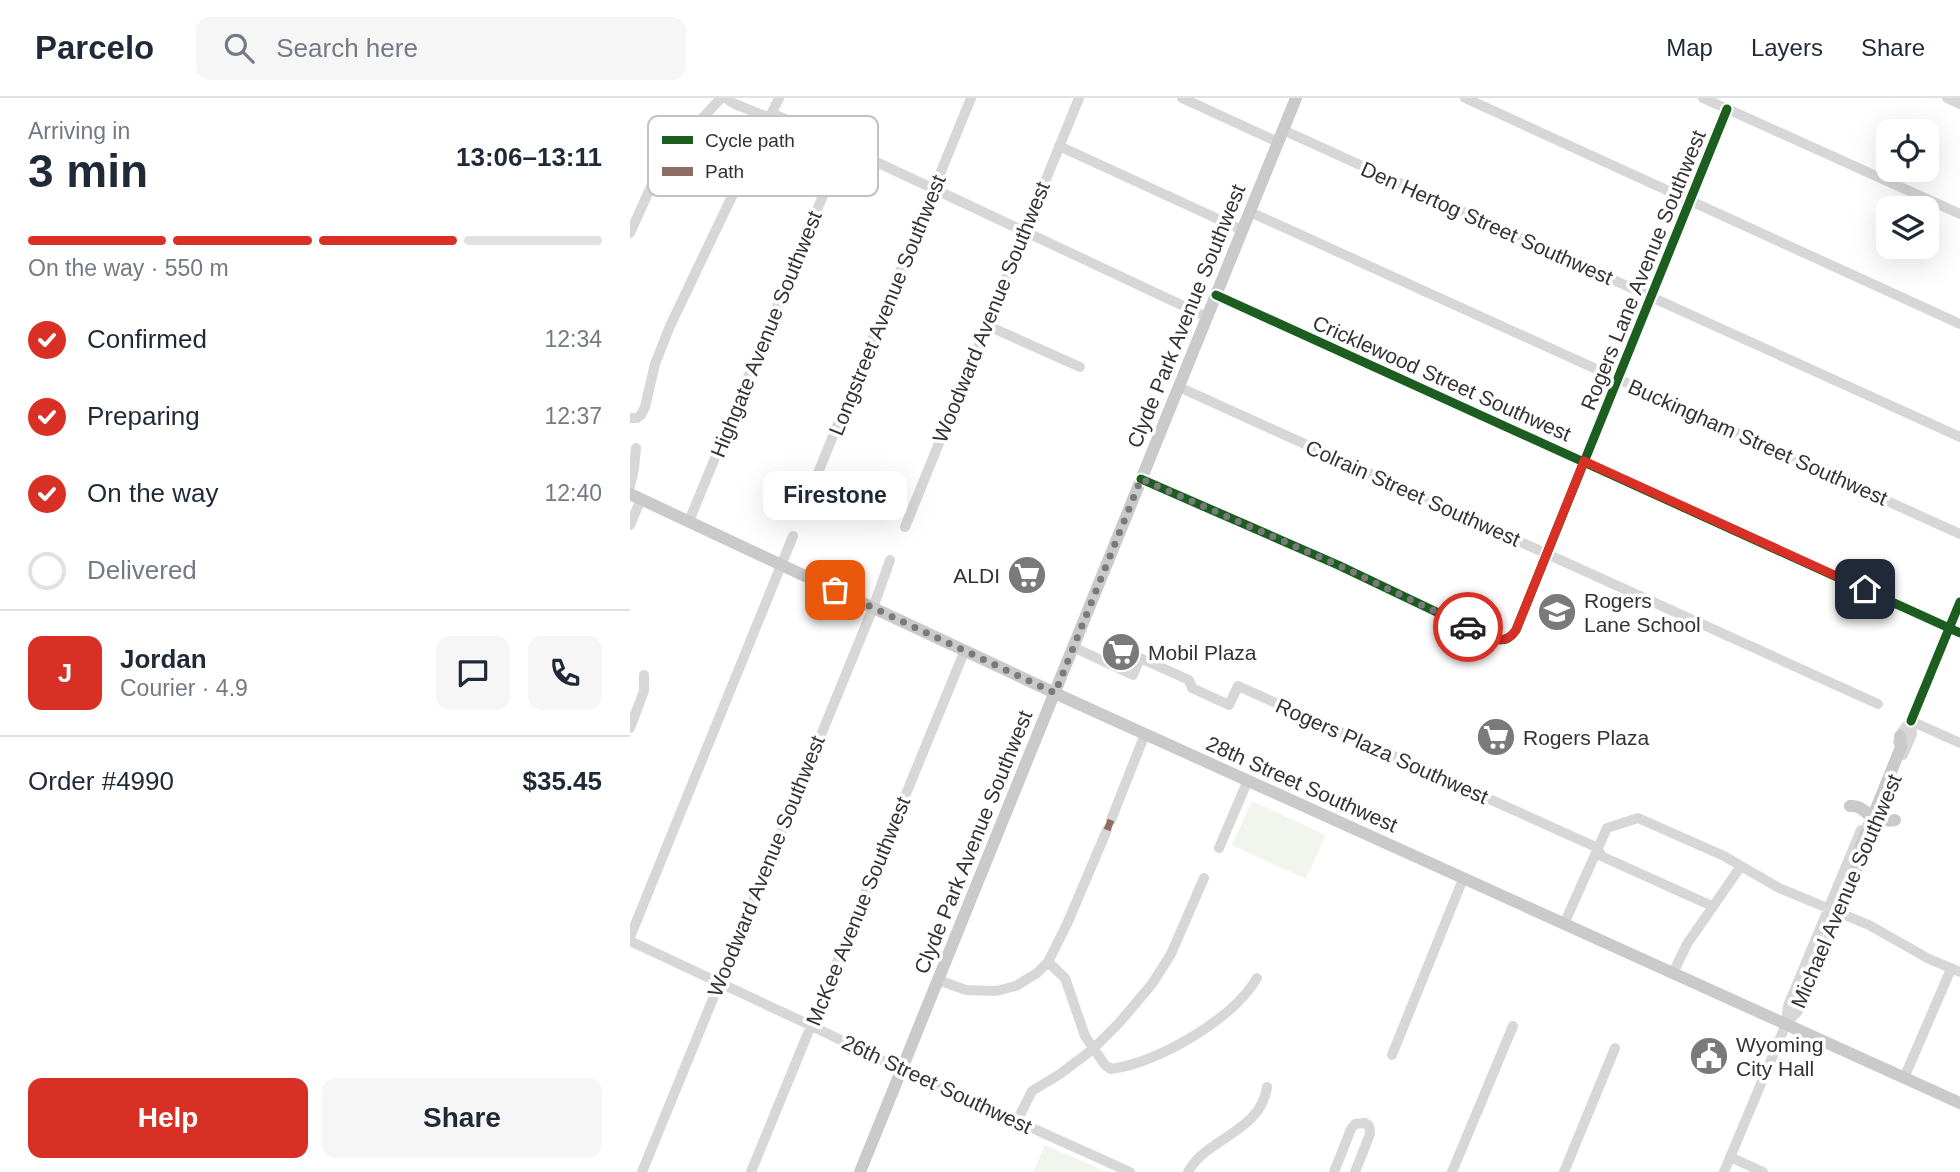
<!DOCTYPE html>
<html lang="en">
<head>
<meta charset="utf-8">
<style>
	body { margin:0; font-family:Helvetica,sans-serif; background:#f6f6f7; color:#1f2937; height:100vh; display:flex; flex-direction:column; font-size:26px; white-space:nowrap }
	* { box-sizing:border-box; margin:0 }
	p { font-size:23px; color:#747a83 }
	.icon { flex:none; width:38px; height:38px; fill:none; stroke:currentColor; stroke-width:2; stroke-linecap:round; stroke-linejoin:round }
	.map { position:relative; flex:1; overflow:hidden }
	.sheet { display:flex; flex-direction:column; background:#fff; width:630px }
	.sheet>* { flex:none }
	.fabs { position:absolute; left:1246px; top:21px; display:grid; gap:14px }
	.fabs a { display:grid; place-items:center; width:63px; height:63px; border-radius:14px; background:#fff; box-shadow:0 7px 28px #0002; font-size:35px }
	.pin { position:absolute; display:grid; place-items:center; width:60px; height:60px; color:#fff; margin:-30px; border-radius:14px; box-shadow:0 4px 10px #0006 }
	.courier { position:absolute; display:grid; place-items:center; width:70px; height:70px; margin:-35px; border:5px solid #d93025; border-radius:50%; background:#fff; color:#222; box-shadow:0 2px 9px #0007 }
	.bubble { position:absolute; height:49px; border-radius:14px; background:#fff; box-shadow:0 7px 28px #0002; font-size:23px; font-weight:700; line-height:49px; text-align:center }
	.headline em { font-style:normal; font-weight:700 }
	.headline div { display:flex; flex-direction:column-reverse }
	.headline { display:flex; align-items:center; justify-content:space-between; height:119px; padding:0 28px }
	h1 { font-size:46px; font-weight:700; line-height:52px }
	.bar { display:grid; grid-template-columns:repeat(4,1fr); gap:10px 7px; align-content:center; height:84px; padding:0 28px }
	.bar i { height:9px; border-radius:5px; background:#e0e1e3 }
	.bar .active { background:#d93025 }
	.bar p { grid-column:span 4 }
	.line { display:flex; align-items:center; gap:18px; padding:0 28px; border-top:2px solid #e0e1e3 }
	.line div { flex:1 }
	.round { display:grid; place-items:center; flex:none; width:74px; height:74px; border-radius:14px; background:#f6f6f7 }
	ol { padding:0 28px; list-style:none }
	li { display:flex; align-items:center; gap:21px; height:77px }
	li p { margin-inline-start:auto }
	li .icon { padding:7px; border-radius:50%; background:#d93025; color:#fff; stroke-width:4 }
	li:last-child { color:#747a83 }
	li i { width:38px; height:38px; border:4px solid #e0e1e3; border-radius:50% }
	.button { display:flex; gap:14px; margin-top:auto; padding:14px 28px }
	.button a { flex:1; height:80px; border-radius:14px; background:#d93025; color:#fff; font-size:28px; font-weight:700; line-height:80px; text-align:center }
	.button a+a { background:#f6f6f7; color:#1f2937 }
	header { display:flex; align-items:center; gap:42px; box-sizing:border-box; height:98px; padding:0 35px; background:#fff; border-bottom:2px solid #e0e1e3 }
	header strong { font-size:33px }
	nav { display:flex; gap:38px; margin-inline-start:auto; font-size:24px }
	.search { width:490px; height:63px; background:#f6f6f7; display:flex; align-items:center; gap:18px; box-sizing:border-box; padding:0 24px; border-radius:14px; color:#747a83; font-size:26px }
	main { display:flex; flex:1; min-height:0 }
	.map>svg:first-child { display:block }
	.green { fill:#f1f5ed }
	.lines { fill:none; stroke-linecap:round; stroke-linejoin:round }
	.minor { stroke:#d7d7d7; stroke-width:10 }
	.major { stroke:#cacaca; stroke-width:12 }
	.quiet { stroke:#8d6e63; stroke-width:7; stroke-dasharray:14 7; stroke-linecap:butt }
	.cycleway-casing { stroke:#fff; stroke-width:13 }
	.cycleway { stroke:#1b5e20; stroke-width:9 }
	.done { stroke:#7a7a7a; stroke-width:7; stroke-dasharray:0 12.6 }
	.route { stroke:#d93025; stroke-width:9 }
	.labels { text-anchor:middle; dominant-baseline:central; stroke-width:7; stroke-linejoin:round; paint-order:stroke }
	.street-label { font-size:21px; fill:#333; stroke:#fff }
	.poi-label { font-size:21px; fill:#333; stroke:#fff; text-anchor:start }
	.key { fill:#fff; stroke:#c2c2c2; stroke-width:2 }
	.key-label { font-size:19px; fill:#333 }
</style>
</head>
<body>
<header>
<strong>Parcelo</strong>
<div class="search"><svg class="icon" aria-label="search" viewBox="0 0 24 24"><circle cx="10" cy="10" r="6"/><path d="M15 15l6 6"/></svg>Search here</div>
<nav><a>Map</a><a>Layers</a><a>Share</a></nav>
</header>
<main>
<section class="sheet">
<div class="headline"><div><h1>3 min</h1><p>Arriving in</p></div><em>13:06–13:11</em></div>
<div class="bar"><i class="active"></i><i class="active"></i><i class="active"></i><i></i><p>On the way · 550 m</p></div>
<ol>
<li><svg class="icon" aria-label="check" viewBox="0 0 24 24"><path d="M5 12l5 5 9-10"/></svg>Confirmed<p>12:34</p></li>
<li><svg class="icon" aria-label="check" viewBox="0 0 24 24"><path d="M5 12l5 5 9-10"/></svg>Preparing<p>12:37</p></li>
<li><svg class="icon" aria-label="check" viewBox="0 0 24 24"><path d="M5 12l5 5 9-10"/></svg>On the way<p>12:40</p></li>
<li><i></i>Delivered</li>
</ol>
<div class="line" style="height:126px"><b class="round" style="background:#d93025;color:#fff">J</b><div><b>Jordan</b><p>Courier · 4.9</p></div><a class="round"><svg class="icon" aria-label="chat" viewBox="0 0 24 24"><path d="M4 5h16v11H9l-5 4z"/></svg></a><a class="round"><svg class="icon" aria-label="phone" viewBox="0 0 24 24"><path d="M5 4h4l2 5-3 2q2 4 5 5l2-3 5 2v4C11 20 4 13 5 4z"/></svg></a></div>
<div class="line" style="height:91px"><div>Order #4990</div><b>$35.45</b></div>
<div class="button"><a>Help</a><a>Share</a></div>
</section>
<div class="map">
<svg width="1330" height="1074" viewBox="0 0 1330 1074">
	<rect width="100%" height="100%" fill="#fff"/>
	<!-- green -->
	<path class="green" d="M622,703L696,737L676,781L602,747Z
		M415,1047L477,1074H403Z"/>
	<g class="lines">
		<!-- minor -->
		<path class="minor" d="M95,0L105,6L140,20
			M552,0L648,44
			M835,0L1330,226
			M1073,0L1330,116
			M1317,0L1330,6
			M142,15L577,219
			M653,32L1330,339
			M429,48L612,132
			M620,114L1330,436
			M0,135L24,82L66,27L91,0
			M586,197L1330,535
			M356,227L450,269
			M549,289L1248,606
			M0,320H7L11,317L15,309L25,266L40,228L149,0
			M511,381L708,467L863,541C875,543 879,542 886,532L1097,11
			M0,388L4,371L6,350
			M172,414L341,0
			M59,423L213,49
			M0,427L11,401
			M275,429L449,0
			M443,549L503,577L510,560L559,582L562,590L599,607L608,588L968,750L971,758L1082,808
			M1281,623L1330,645
			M0,630L14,593V577
			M1268,644L1273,632L1281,623L1330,504
			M1273,657L1282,636L1281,623
			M481,722L515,636
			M589,750L618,682
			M934,826L977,730L1008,720L1094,758L1111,768
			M0,839L163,438
			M0,843L182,928L264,968L500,1074
			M418,864L435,880L455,938L475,967L481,971C528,965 603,921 627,880
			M1043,875L1057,846L1111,768L1149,790L1239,827L1299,861L1330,874
			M308,882L336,892L366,893L386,888L407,875L418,864L437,826L477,732
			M1156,926L1168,913L1229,765
			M762,957L833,781
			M1274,980L1321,871
			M387,1023L402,993L430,976L463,951L489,925L522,886L541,856L574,780
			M1100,1059L1133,1074
			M12,1074L243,510L260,462
			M121,1074L335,552
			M558,1074C576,1040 631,1034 637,989
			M704,1074L721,1031L725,1026L735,1025L739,1028L740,1036L725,1074
			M822,1074L883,928
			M934,1074L985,950
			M1094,1074L1156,926L1158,908L1231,732"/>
		<!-- major -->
		<path class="major" d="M0,396L442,603L1330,1005
			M1220,708C1228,707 1237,713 1241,721L1230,751L1227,770
			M1265,722C1256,725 1249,719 1246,711L1271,649L1270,638
			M230,1074L666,0"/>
		<!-- quiet -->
		<path class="quiet" d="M477,732L481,722"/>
		<!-- cycleway casing -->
		<g class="cycleway-casing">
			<path id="cycleway" d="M586,197L1330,535
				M511,381L708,467L863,541C875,543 879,542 886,532L1097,11
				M1281,623L1330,504"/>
		</g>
		<!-- cycleway -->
		<use href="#cycleway" class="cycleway"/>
	</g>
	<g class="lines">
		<!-- done -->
		<path class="done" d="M205,492L425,595L511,381L708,467L838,529"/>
		<!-- route -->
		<path class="route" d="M838,529C854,536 873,552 886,532L954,363L1235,491"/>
	</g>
	<!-- icons -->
	<defs>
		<g id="supermarket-disc" transform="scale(2.0125)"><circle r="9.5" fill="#7a7a7a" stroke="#fff"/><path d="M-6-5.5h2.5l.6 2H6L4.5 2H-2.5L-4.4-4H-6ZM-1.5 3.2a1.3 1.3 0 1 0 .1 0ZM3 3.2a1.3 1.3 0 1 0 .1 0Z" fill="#fff"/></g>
		<g id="school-disc" transform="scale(2.0125)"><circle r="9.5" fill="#7a7a7a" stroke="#fff"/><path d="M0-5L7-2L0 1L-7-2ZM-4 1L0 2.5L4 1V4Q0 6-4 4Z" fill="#fff"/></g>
		<g id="civic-disc" transform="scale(2.0125)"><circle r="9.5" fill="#7a7a7a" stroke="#fff"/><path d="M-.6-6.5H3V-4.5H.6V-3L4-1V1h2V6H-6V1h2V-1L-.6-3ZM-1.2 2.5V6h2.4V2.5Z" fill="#fff"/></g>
	</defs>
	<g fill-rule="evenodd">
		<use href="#supermarket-disc" x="397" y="477"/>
		<use href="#school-disc" x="927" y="514"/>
		<use href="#supermarket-disc" x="491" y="554"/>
		<use href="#supermarket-disc" x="866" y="639"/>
		<use href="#civic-disc" x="1079" y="958"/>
	</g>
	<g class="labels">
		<!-- street labels -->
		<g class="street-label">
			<text transform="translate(857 125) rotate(24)">Den Hertog Street Southwest</text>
			<text transform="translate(1013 172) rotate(-68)">Rogers Lane Avenue Southwest</text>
			<text transform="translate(257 207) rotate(-68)">Longstreet Avenue Southwest</text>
			<text transform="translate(361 214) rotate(-68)">Woodward Avenue Southwest</text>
			<text transform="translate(556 218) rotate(-68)">Clyde Park Avenue Southwest</text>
			<text transform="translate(136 236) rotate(-68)">Highgate Avenue Southwest</text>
			<text transform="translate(812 280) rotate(24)">Cricklewood Street Southwest</text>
			<text transform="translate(1128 344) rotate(24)">Buckingham Street Southwest</text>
			<text transform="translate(783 395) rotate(24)">Colrain Street Southwest</text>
			<text transform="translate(752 653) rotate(24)">Rogers Plaza Southwest</text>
			<text transform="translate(672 686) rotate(24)">28th Street Southwest</text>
			<text transform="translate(343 744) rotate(-68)">Clyde Park Avenue Southwest</text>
			<text transform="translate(136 768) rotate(-68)">Woodward Avenue Southwest</text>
			<text transform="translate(1216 793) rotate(-67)">Michael Avenue Southwest</text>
			<text transform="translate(228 813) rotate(-68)">McKee Avenue Southwest</text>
			<text transform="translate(307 986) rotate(25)">26th Street Southwest</text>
		</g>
		<!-- poi labels -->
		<g class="poi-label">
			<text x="370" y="477" text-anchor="end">ALDI</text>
			<text x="954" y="502">Rogers<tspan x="954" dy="24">Lane School</tspan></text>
			<text x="518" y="554">Mobil Plaza</text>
			<text x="893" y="639">Rogers Plaza</text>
			<text x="1106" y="946">Wyoming<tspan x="1106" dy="24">City Hall</tspan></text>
		</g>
	</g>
	<!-- legend -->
	<rect x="18" y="18" width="230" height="80" rx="10" class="key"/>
	<rect x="32" y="38" width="31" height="8" fill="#1b5e20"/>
	<rect x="32" y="69" width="31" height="9" fill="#8d6e63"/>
	<g class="key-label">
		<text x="75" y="49">Cycle path</text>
		<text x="75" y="80">Path</text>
	</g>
</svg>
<div class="fabs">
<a><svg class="icon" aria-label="locate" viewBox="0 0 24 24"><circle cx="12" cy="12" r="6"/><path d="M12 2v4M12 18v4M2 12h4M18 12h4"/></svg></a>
<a><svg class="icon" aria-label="layers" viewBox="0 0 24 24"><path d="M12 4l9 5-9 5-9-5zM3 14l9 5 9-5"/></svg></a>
</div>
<div class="pin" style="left:205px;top:492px;background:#ea580c"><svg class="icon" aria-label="bag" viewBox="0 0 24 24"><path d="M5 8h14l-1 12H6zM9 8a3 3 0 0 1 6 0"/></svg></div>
<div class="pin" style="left:1235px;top:491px;background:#1f2937"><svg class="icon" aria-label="home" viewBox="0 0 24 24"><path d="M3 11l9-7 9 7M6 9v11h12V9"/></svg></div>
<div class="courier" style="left:838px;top:529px"><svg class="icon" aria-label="car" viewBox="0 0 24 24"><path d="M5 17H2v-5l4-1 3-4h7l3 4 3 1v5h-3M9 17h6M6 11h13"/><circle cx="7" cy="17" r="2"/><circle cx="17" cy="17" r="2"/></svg></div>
<div class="bubble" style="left:133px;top:373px;width:144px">Firestone</div>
</div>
</main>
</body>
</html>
